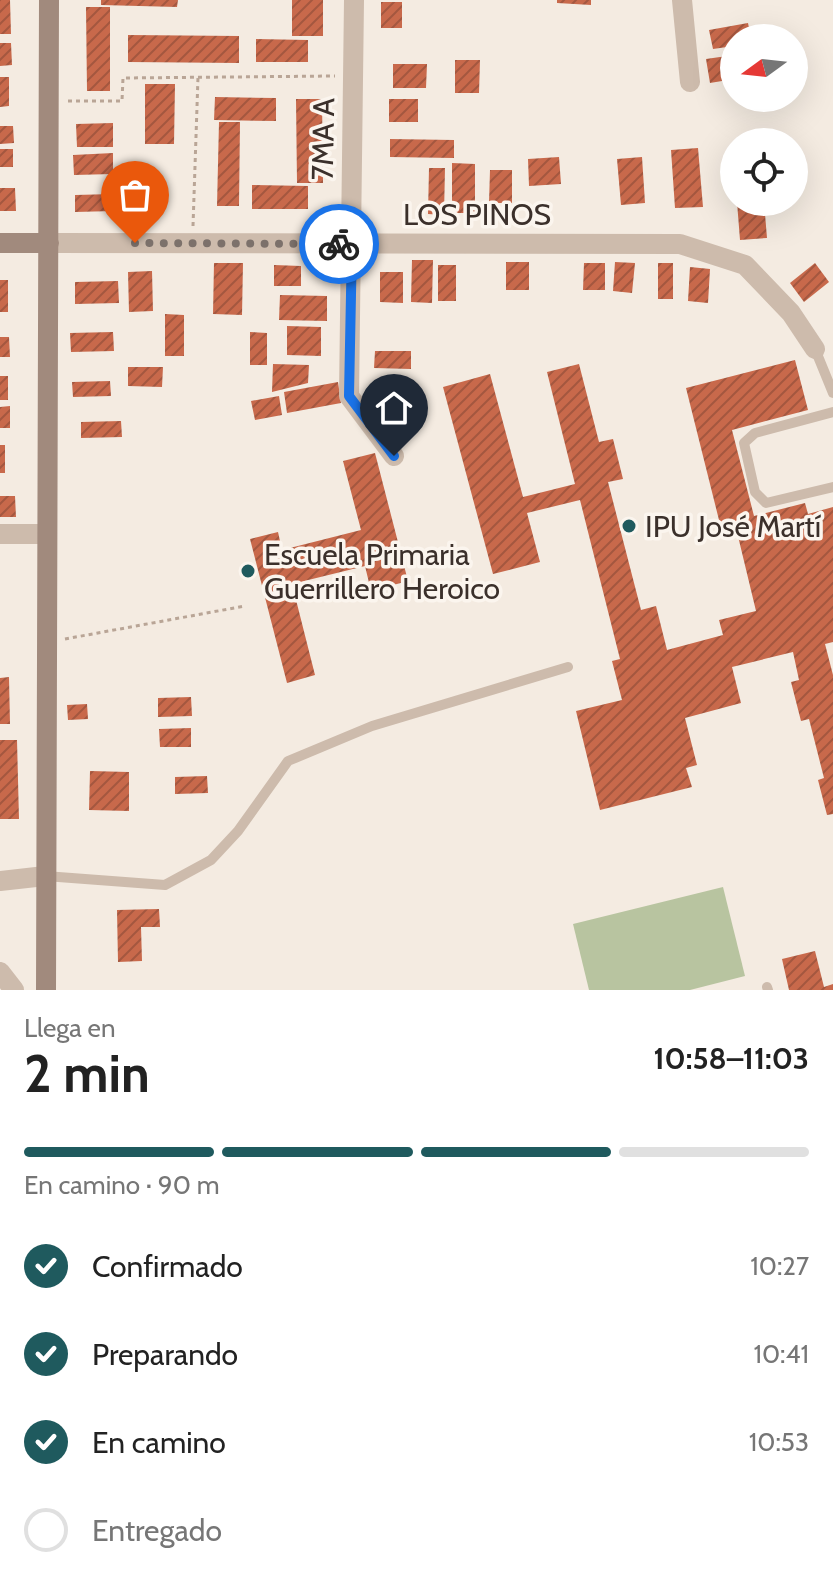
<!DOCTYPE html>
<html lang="es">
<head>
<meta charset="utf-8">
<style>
	body { margin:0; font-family:Cabin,sans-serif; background:#f6f6f6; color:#222; height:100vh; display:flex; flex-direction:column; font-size:30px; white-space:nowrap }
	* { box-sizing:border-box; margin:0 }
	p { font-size:26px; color:#767676 }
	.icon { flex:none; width:44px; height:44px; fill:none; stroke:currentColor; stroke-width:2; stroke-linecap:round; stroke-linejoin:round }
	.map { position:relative; height:990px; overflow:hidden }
	.panel { display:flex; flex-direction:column; background:#fff; flex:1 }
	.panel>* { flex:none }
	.needle { width:52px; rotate:255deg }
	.buttons { position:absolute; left:720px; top:24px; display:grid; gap:16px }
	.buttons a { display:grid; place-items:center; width:88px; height:88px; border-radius:50%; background:#fff; box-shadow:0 8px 32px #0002; font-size:40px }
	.pin { position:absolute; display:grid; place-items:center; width:68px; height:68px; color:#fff; margin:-82px -34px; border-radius:50% 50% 50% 0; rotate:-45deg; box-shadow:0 0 8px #0007 }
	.pin .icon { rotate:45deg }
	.courier { position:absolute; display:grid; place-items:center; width:80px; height:80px; margin:-40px; border:6px solid #1a73e8; border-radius:50%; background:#fff; color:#222; box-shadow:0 2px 10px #0007 }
	.overview em { font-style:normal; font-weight:800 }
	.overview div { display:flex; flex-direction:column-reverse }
	.overview { display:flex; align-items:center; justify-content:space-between; height:136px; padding:0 24px }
	h1 { font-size:52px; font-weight:800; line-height:60px }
	.bar { display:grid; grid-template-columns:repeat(4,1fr); gap:12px 8px; align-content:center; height:96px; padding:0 24px }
	.bar i { height:10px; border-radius:6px; background:#e0e0e0 }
	.bar .selected { background:#1f5a5e }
	.bar p { grid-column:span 4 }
	ol { padding:0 24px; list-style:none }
	li { display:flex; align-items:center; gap:24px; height:88px }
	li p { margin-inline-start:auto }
	li .icon { padding:8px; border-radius:50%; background:#1f5a5e; color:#fff; stroke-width:4 }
	li:last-child { color:#767676 }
	li i { width:44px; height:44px; border:4px solid #e0e0e0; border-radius:50% }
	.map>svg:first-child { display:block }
	.park { fill:#b8c4a0 }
	.building { fill:url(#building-hatch) }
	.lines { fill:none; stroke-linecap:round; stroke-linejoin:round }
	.path { stroke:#b9a596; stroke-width:3; stroke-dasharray:4 4; stroke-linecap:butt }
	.lane { stroke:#cdbbac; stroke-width:10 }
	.street { stroke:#cdbbac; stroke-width:20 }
	.secondary { stroke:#a18a7d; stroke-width:20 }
	.done { stroke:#7c716b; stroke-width:8; stroke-dasharray:0 14.4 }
	.route { stroke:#1a73e8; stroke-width:10 }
	.poi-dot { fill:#1f5a5e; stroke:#fbf5ee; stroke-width:3 }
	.labels { text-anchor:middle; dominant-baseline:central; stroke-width:7; stroke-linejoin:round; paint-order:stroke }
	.street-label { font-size:30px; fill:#3b302b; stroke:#fbf5ee }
	.poi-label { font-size:30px; fill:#3b302b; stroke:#fbf5ee; text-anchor:start }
</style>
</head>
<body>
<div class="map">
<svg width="833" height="990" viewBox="0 0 833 990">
	<defs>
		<pattern id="building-hatch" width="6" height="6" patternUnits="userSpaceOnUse" patternTransform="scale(2)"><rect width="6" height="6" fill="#c8694b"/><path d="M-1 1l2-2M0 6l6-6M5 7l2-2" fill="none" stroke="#a4573f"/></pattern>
	</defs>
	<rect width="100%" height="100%" fill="#f4ebe1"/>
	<!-- park -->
	<path class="park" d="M723,887L745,976L690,990H589L573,924Z"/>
	<!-- building -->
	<path class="building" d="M0,0H10L11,34H0Z
		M101,0H178L177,7L101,5Z
		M292,0H323V36H292Z
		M557,0H591V5L557,3Z
		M381,2H402V28H381Z
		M86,7H110V91H87Z
		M748,23L751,38H734V46L713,49L709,30Z
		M128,35L239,36V63L128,62Z
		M256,39L308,40V62H256Z
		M0,43H11L12,65L0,66Z
		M734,55V79L710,83L706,59Z
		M455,60H480L479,93H455Z
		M393,64H427L426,88H393Z
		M0,77H9V106L0,107Z
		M145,84H175L174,144H145Z
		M215,97L276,98V121L214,120Z
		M296,99H322L323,183H297Z
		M389,99H418V122H389Z
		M219,122H240L239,206H217Z
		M113,123V147H77L76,124Z
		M0,126H13L14,143L0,144Z
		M390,139L454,140V158L390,157Z
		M698,148L703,207L675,208L671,150Z
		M0,149H13V167H0Z
		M113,153V174L74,175L73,155Z
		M559,157L561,184L529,186L528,159Z
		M642,157L645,203L621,205L617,159Z
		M452,163L475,164V213H452Z
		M429,168H445L444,215L428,214Z
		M490,170H512V203H489Z
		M252,185L308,186V209H252Z
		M0,188H15L16,211H0Z
		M113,194L114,211L75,212V195Z
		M737,202H764L767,238L740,240Z
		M412,260H433L432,303L411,302Z
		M506,262H529V290H506Z
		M615,262L635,263L632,293L613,291Z
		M214,263H243L242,315L213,314Z
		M584,263H605V290H583Z
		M658,263H673V299H658Z
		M815,263L829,282L804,302L790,283Z
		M274,265L301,266V286H274Z
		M438,265H456V301H438Z
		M690,267L710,269L708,303L688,301Z
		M152,271L153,311L129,312L128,272Z
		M380,272H403V303L380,302Z
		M0,280H8V312H0Z
		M118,281L119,303L75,304V282Z
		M280,295L327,296V321L279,320Z
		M165,314L184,315V356H165Z
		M287,326L321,327V356L287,355Z
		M113,332L114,351L71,352L70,333Z
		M250,332L267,333V365H250Z
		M0,337H9L10,357H0Z
		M375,351H411V369L374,368Z
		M795,360L808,410L732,430L754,516L805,503L808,514L833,507V642L825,644L833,675V814L827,815L818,780L824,778L809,719L801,721L791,682L799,680L793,652L732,667L741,703L685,718L697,765L686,768L692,787L600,810L576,711L622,700L612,661L620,659L580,500L527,513L540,562L493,574L443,387L490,374L523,497L575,484L547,372L579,364L599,442L613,439L623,479L608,482L641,610L656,606L667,650L723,635L719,620L756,611L737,532L723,536L686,388Z
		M273,364L309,365L308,383L272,392Z
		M128,367H163L162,387L128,386Z
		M0,376H8V400H0Z
		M110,381L111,396L73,397L72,382Z
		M338,382L341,403L287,413L284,392Z
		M279,396L282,415L255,420L251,401Z
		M10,406V428H0V407Z
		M121,421L122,437L81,438V422Z
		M0,445H5V473H0Z
		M375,453L408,581L371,591L365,566L292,584L315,675L287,683L250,539L278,532L282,550L361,530L343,461Z
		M0,496H15L16,517H0Z
		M9,677L10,724H0V678Z
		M191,697L192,716L158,717V698Z
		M87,704L88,719L68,720L67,705Z
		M191,728V747H160L159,729Z
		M0,740H17L19,819H0Z
		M90,771L129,772V811L89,810Z
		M207,776L208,793L175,794V777Z
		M159,909L160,927H141L142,961L118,962L117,910Z
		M815,951L824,987L833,984V990H789L782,959Z"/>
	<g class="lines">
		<!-- path -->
		<path class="path" d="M68,101H122L123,78L335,76
			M193,226L198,77
			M65,639L245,606"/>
		<!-- lane -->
		<path class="lane" d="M815,349L833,393
			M833,412L755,433L744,443L755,492L766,503L833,487
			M45,876L165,885L211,860L238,831L288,761L372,726L568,667
			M767,987L768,990"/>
		<!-- street -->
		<path class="street" d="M354,0L349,396L394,456
			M682,0L690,82
			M49,243L680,244L745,265L791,313L815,349
			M0,534H46
			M0,881L45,876
			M0,972L14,990"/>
		<!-- secondary -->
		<path class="secondary" d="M0,243H49
			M46,990L49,0"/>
	</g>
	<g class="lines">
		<!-- done -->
		<path class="done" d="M135,243L339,244"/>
		<!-- route -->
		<path class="route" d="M339,244H352L349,396L394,456"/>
	</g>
	<!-- markers -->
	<g class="poi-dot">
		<circle cx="629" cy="526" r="8"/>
		<circle cx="248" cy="571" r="8"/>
	</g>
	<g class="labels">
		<!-- street labels -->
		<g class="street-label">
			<text transform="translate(323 139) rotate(-89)">7MA A</text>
			<text x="477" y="214">LOS PINOS</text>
		</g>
		<!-- poi labels -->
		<g class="poi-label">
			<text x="645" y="526">IPU José Martí</text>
			<text x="264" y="554">Escuela Primaria<tspan x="264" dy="34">Guerrillero Heroico</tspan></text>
		</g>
	</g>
</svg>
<div class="buttons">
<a><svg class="needle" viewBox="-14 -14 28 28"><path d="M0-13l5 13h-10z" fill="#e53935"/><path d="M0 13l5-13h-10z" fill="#767676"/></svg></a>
<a><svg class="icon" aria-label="locate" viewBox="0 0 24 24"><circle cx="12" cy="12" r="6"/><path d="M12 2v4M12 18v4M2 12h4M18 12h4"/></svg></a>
</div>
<div class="pin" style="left:135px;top:243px;background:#ea580c"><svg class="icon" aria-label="bag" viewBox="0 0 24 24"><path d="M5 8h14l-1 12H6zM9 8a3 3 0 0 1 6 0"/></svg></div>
<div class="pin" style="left:394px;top:456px;background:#1f2937"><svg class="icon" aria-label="home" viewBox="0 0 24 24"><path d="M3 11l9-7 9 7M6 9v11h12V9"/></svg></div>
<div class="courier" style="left:339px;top:244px"><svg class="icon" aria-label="bike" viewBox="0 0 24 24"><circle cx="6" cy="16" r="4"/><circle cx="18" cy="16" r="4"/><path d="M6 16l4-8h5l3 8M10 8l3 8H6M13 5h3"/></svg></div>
</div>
<section class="panel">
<div class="overview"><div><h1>2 min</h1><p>Llega en</p></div><em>10:58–11:03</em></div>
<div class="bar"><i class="selected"></i><i class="selected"></i><i class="selected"></i><i></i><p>En camino · 90 m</p></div>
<ol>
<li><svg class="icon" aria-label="check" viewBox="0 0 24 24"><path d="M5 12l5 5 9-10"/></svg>Confirmado<p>10:27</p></li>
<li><svg class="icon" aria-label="check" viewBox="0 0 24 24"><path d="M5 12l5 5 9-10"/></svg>Preparando<p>10:41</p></li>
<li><svg class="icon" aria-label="check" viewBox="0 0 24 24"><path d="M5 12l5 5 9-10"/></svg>En camino<p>10:53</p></li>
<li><i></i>Entregado</li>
</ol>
</section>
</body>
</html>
